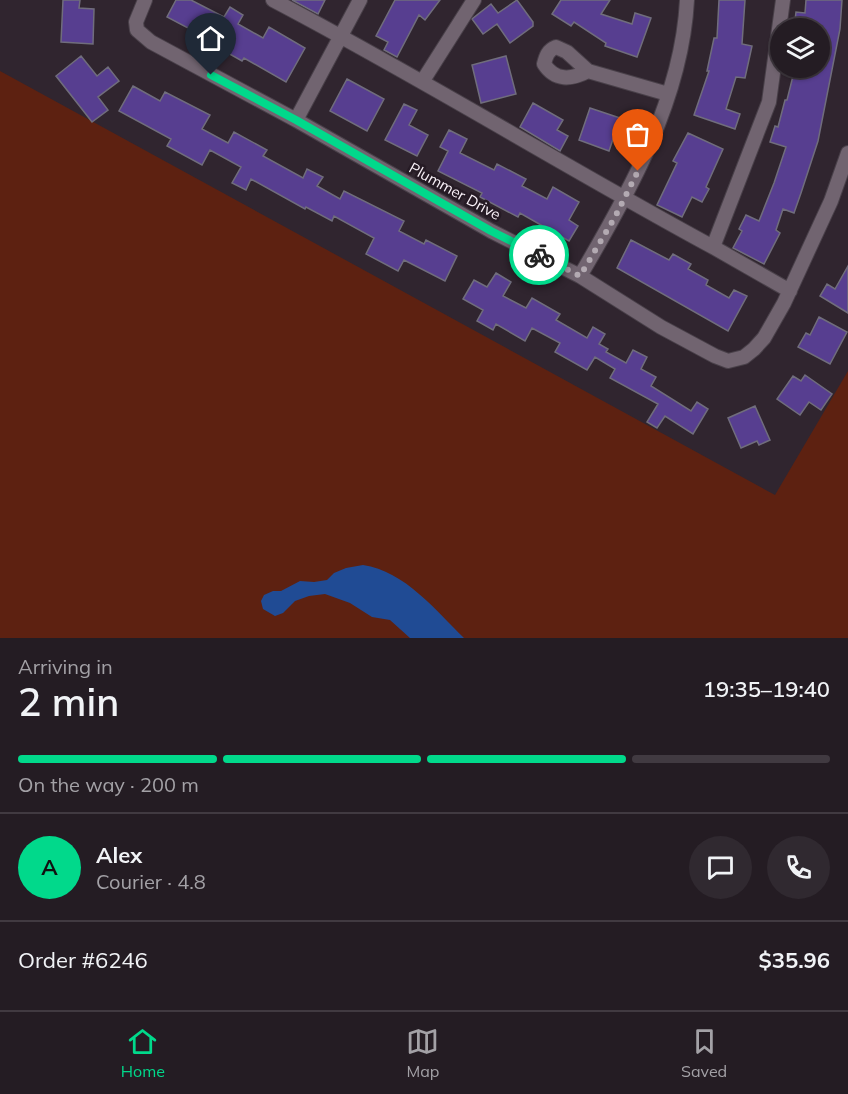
<!DOCTYPE html>
<html lang="en">
<head>
<meta charset="utf-8">
<style>
	body { margin:0; font-family:Mulish,sans-serif; background:#302930; color:#f1f3f6; height:100vh; display:flex; flex-direction:column; font-size:22px; white-space:nowrap }
	* { box-sizing:border-box; margin:0 }
	p { font-size:20px; color:#a3a1a6 }
	.icon { flex:none; width:33px; height:33px; fill:none; stroke:currentColor; stroke-width:2; stroke-linecap:round; stroke-linejoin:round }
	.map { position:relative; height:638px; overflow:hidden }
	.sheet { display:flex; flex-direction:column; background:#241c23; flex:1 }
	.sheet>* { flex:none }
	.buttons { position:absolute; left:770px; top:18px; display:grid; gap:12px }
	.buttons a { display:grid; place-items:center; width:60px; height:60px; border-radius:50%; background:#241c23; box-shadow:0 2px 4px #0004,0 0 0 2px #413a41; font-size:30px }
	.pin { position:absolute; display:grid; place-items:center; width:51px; height:51px; color:#fff; margin:-62px -26px; border-radius:50% 50% 50% 0; rotate:-45deg; box-shadow:0 0 6px #0007 }
	.pin .icon { rotate:45deg }
	.courier { position:absolute; display:grid; place-items:center; width:60px; height:60px; margin:-30px; border:4px solid #01d98b; border-radius:50%; background:#fff; color:#222; box-shadow:0 2px 8px #0007 }
	.head em { font-style:normal; font-weight:600 }
	.head div { display:flex; flex-direction:column-reverse }
	.head { display:flex; align-items:center; justify-content:space-between; height:102px; padding:0 18px }
	h1 { font-size:39px; font-weight:600; line-height:45px }
	.bar { display:grid; grid-template-columns:repeat(4,1fr); gap:9px 6px; align-content:center; height:72px; padding:0 18px }
	.bar i { height:8px; border-radius:4px; background:#413a41 }
	.bar .selected { background:#01d98b }
	.bar p { grid-column:span 4 }
	.line { display:flex; align-items:center; gap:15px; padding:0 18px; border-top:2px solid #413a41 }
	.line div { flex:1 }
	.round { display:grid; place-items:center; flex:none; width:63px; height:63px; border-radius:32px; background:#302930 }
	.tab-bar { display:flex; justify-content:space-around; align-items:center; height:84px; border-top:2px solid #413a41; background:#241c23; font-size:16px; color:#a3a1a6 }
	.tab-bar a { display:grid; justify-items:center; gap:3px }
	.tab-bar .selected { color:#01d98b }
	.map>svg:first-child { display:block }
	.green { fill:#5d2111 }
	.water { fill:#204b94 }
	.building { fill:#573e90; stroke:#706d7c; stroke-width:1.5 }
	.lines { fill:none; stroke-linecap:round; stroke-linejoin:round }
	.minor-casing { stroke:#494049; stroke-width:16 }
	.minor { stroke:#716470; stroke-width:14 }
	.done { stroke:#b3aab2; stroke-width:6; stroke-dasharray:0 10.8 }
	.route { stroke:#01d98b; stroke-width:8 }
	.labels { text-anchor:middle; dominant-baseline:central; stroke-width:5; stroke-linejoin:round; paint-order:stroke }
	.street-label { font-size:15px; fill:#faf2f9; stroke:#261b25 }
</style>
</head>
<body>
<div class="map">
<svg width="848" height="638" viewBox="0 0 848 638">
	<rect width="100%" height="100%" fill="#30252f"/>
	<!-- green -->
	<path class="green" d="M0,71L775,495L848,371V638H0Z"/>
	<!-- water -->
	<path class="water" d="M363,565C405,571 436,611 464,638H410L390,620L372,617L350,603L325,594L309,596L295,601L283,613L275,616L263,609L261,601L264,595L273,591H281L300,581L314,582L327,580L334,573L346,568Z"/>
	<!-- building -->
	<path class="building" d="M63,0H80L79,8L94,9L93,44L61,42Z
		M176,0H191L224,17L230,7L243,15L238,24L263,38L269,27L305,48L286,82L244,58L242,61L210,43L211,40L167,17Z
		M292,0H325L318,14Z
		M395,0H440L425,20L419,15L397,57L384,50L388,42L376,36Z
		M517,0L533,22V26L510,43L497,24L483,34L472,19L491,4L498,13Z
		M561,0H610L601,14L632,24L635,13L651,18L637,57L605,46L606,43L574,22L571,26L552,14Z
		M719,0H745L742,44L752,46L745,78L736,77L726,109L740,114L735,129L694,115L709,71H707L714,38H717Z
		M806,0H842L840,29L818,141L801,193L794,213L783,209L776,230L780,233L764,264L733,248L742,231L739,229L746,215L759,221L774,183L786,147L770,142L775,126L778,127L785,100H787L795,68H819V28H794L796,12L805,13Z
		M81,56L97,76L108,67L119,81L98,97L108,110L92,122L56,76Z
		M506,56L516,94L481,103L472,65Z
		M347,79L384,99L367,131L330,111Z
		M133,86L160,101L165,92L210,115L202,129L228,143L234,132L267,150L263,156L303,178L307,169L323,177L317,186L340,199L344,191L404,221L399,231L424,244L426,240L457,256L445,281L404,260L398,271L366,254L374,238L334,216L332,221L306,207L305,209L251,179L246,190L232,183L241,167L210,150L202,165L167,146L171,139L119,111Z
		M533,103L563,120L557,130L568,136L560,151L520,127Z
		M404,104L417,110L409,125L428,135L417,156L385,140Z
		M590,108L620,118L609,151L579,140Z
		M449,130L467,139L460,153L494,170L497,164L526,179L522,186L547,199L553,187L579,202L569,220L578,226L569,241L520,213L518,217L480,197L482,193L438,171L448,151L440,147Z
		M688,133L723,149L706,187L709,189L702,202L692,197L682,217L657,205L677,163L673,161Z
		M631,240L669,260L673,254L691,264L688,269L708,280L706,285L729,298L734,290L747,296L728,331L617,268Z
		M848,266V313L820,296L827,284L835,289Z
		M496,273L511,282L503,296L526,308L532,298L560,314L556,320L587,338L593,327L605,334L599,344L608,349L606,352L626,363L633,350L647,357L641,369L656,377L651,386L691,411L697,402L708,409L693,434L665,416L657,428L647,422L658,404L610,378L615,369L595,357L587,370L555,352L560,343L532,328L525,341L496,324L493,330L477,321L483,310L463,299L474,280L487,287Z
		M819,317L847,332L830,364L798,347L806,333L810,335Z
		M805,375L832,394L821,410L809,402L800,415L777,399L793,376L801,381Z
		M755,406L770,440L759,445L757,441L741,448L728,418Z"/>
	<g class="lines">
		<!-- minor casing -->
		<g class="minor-casing">
			<path id="minor" d="M145,0L136,22L137,30L151,42L296,120L491,231L580,276L661,327L715,356L728,361L744,357L754,349L764,338L784,303L831,201L848,153
				M273,0C422,78 565,167 713,247
				M783,0L769,102L713,247L790,291
				M556,47L567,52L588,71C571,80 555,81 544,64C546,56 548,50 556,47Z
				M588,71L668,94
				M422,82L474,0
				M296,120L360,0
				M580,276C629,193 682,99 687,0"/>
		</g>
		<!-- minor -->
		<use href="#minor" class="minor"/>
	</g>
	<g class="lines">
		<!-- done -->
		<path class="done" d="M539,255L580,276L615,217L638,171"/>
		<!-- route -->
		<path class="route" d="M211,75L296,120L491,231L539,255"/>
	</g>
	<g class="labels">
		<!-- street labels -->
		<g class="street-label">
			<text transform="translate(455 191) rotate(29)">Plummer Drive</text>
		</g>
	</g>
</svg>
<div class="buttons">
<a><svg class="icon" aria-label="layers" viewBox="0 0 24 24"><path d="M12 4l9 5-9 5-9-5zM3 14l9 5 9-5"/></svg></a>
</div>
<div class="pin" style="left:638px;top:171px;background:#ea580c"><svg class="icon" aria-label="bag" viewBox="0 0 24 24"><path d="M5 8h14l-1 12H6zM9 8a3 3 0 0 1 6 0"/></svg></div>
<div class="pin" style="left:211px;top:75px;background:#1f2937"><svg class="icon" aria-label="home" viewBox="0 0 24 24"><path d="M3 11l9-7 9 7M6 9v11h12V9"/></svg></div>
<div class="courier" style="left:539px;top:255px"><svg class="icon" aria-label="bike" viewBox="0 0 24 24"><circle cx="6" cy="16" r="4"/><circle cx="18" cy="16" r="4"/><path d="M6 16l4-8h5l3 8M10 8l3 8H6M13 5h3"/></svg></div>
</div>
<section class="sheet">
<div class="head"><div><h1>2 min</h1><p>Arriving in</p></div><em>19:35–19:40</em></div>
<div class="bar"><i class="selected"></i><i class="selected"></i><i class="selected"></i><i></i><p>On the way · 200 m</p></div>
<div class="line" style="height:108px"><b class="round" style="background:#01d98b;color:#111">A</b><div><b>Alex</b><p>Courier · 4.8</p></div><a class="round"><svg class="icon" aria-label="chat" viewBox="0 0 24 24"><path d="M4 5h16v11H9l-5 4z"/></svg></a><a class="round"><svg class="icon" aria-label="phone" viewBox="0 0 24 24"><path d="M5 4h4l2 5-3 2q2 4 5 5l2-3 5 2v4C11 20 4 13 5 4z"/></svg></a></div>
<div class="line" style="height:78px"><div>Order #6246</div><b>$35.96</b></div>
</section>
<nav class="tab-bar">
<a class="selected"><svg class="icon" aria-label="home" viewBox="0 0 24 24"><path d="M3 11l9-7 9 7M6 9v11h12V9"/></svg>Home</a>
<a><svg class="icon" aria-label="map" viewBox="0 0 24 24"><path d="M3 6l6-2 6 2 6-2v14l-6 2-6-2-6 2zM9 4v14M15 6v14"/></svg>Map</a>
<a><svg class="icon" aria-label="saved" viewBox="0 0 24 24"><path d="M7 4h10v16l-5-4-5 4z"/></svg>Saved</a>
</nav>
</body>
</html>
